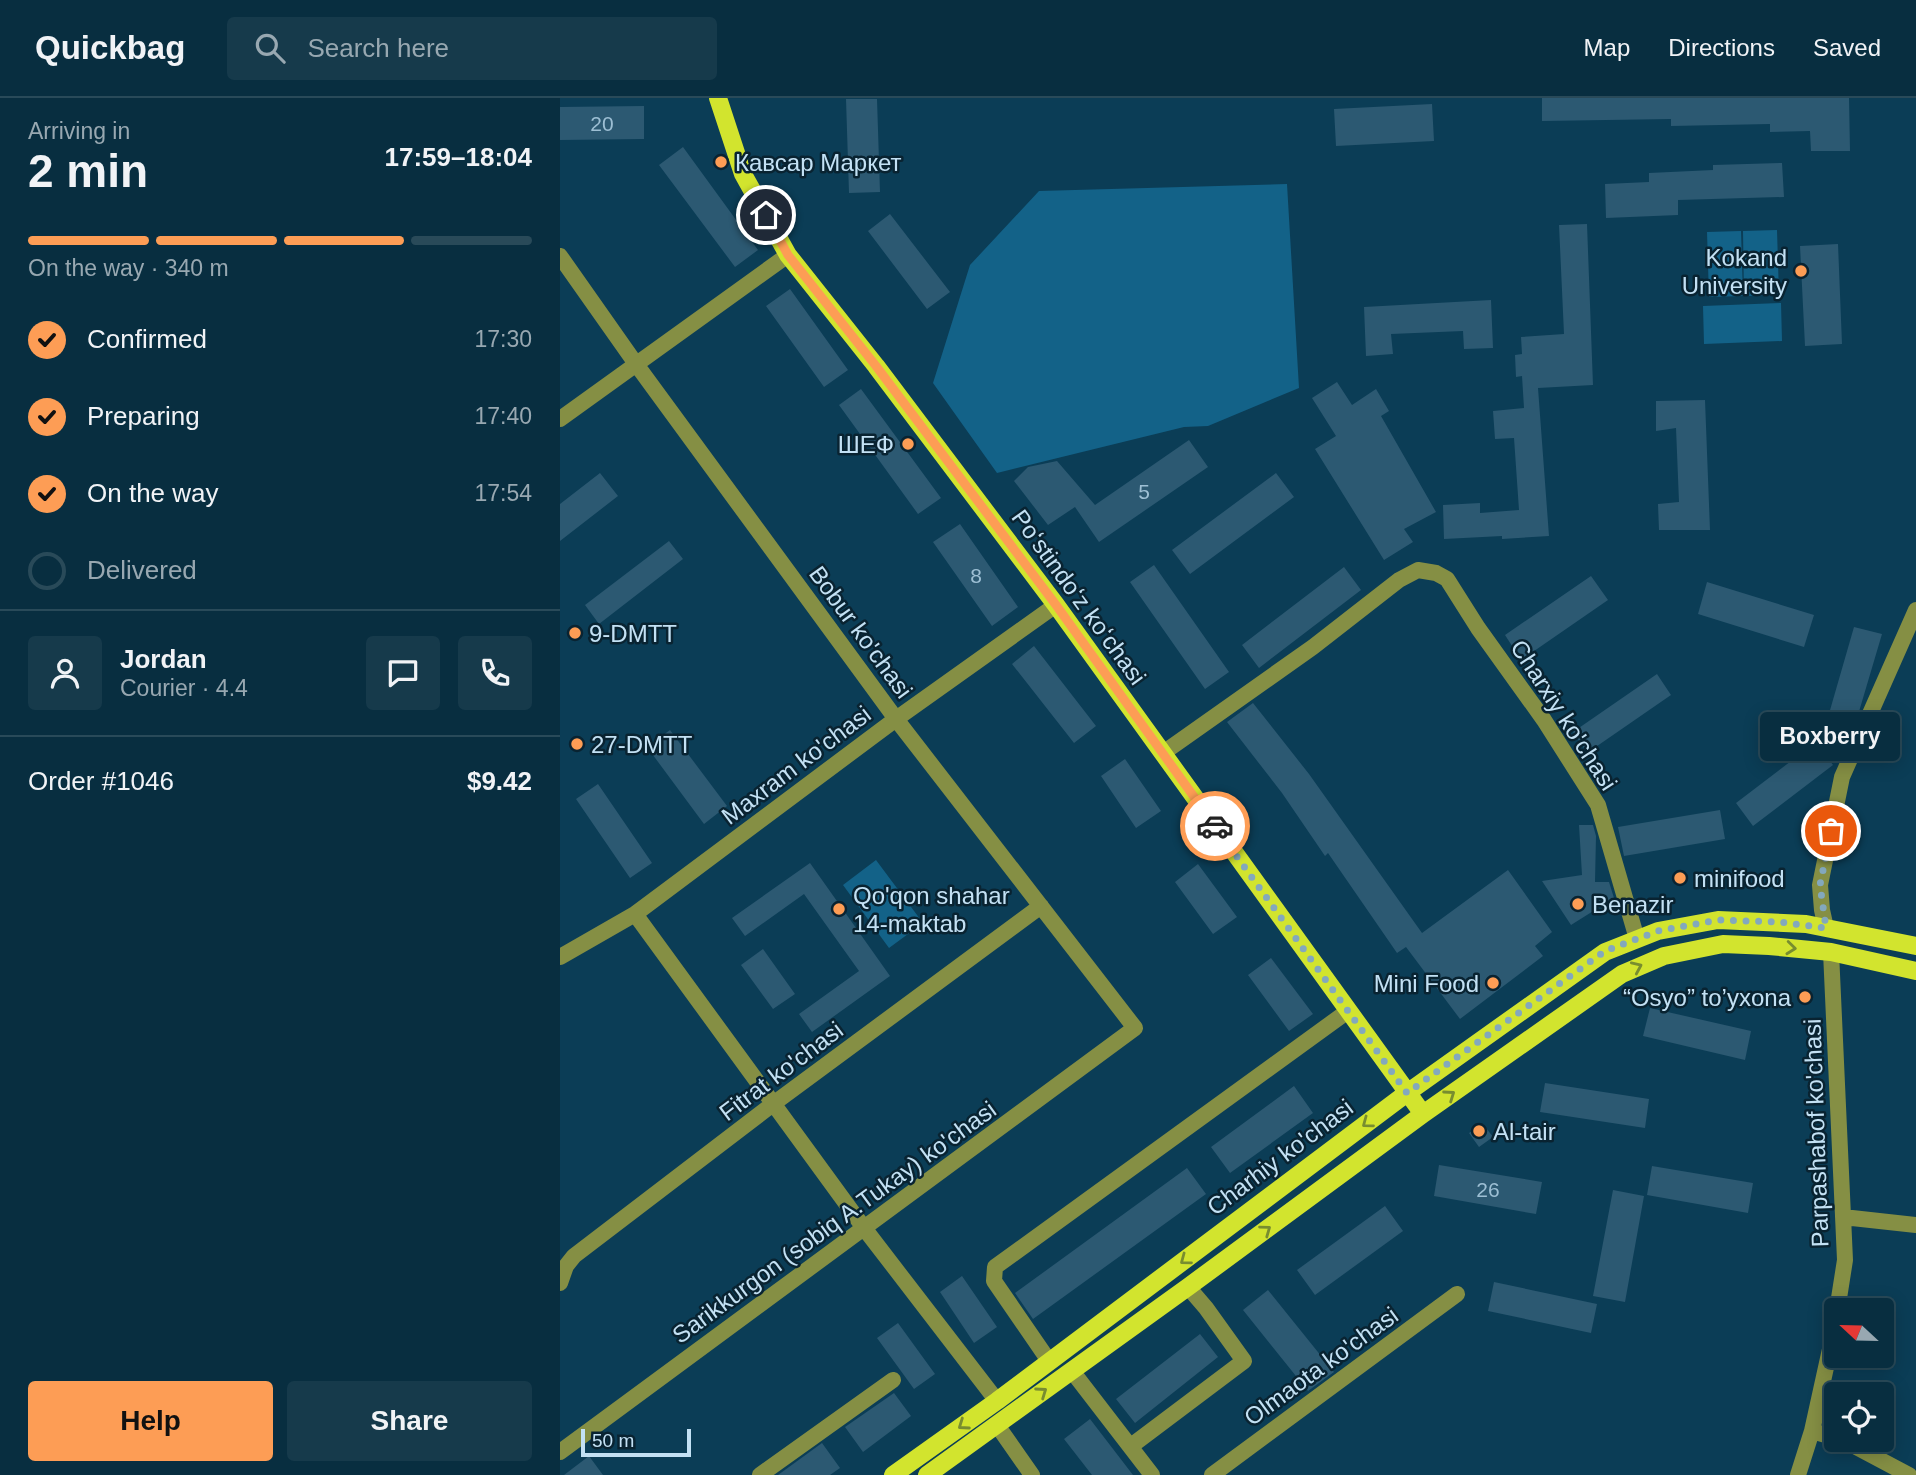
<!DOCTYPE html>
<html lang="en">
<head>
<meta charset="utf-8">
<style>
	body { margin:0; font-family:Helvetica,sans-serif; background:#163a4b; color:#f1f3f6; height:100vh; display:flex; flex-direction:column; font-size:26px; white-space:nowrap }
	* { box-sizing:border-box; margin:0 }
	p { font-size:23px; color:#98a8b1 }
	.icon { flex:none; width:38px; height:38px; fill:none; stroke:currentColor; stroke-width:2; stroke-linecap:round; stroke-linejoin:round }
	.map { position:relative; flex:1; overflow:hidden }
	.panel { display:flex; flex-direction:column; background:#082e40; width:560px }
	.panel>* { flex:none }
	.needle { width:46px; rotate:292deg }
	.controls { position:absolute; left:1264px; top:1200px; display:grid; gap:14px }
	.controls a { display:grid; place-items:center; width:70px; height:70px; border-radius:7px; background:#082e40; box-shadow:0 4px 18px #0003,0 0 0 2px #294a59; font-size:35px }
	.scale { position:absolute; left:21px; bottom:18px; width:110px; box-sizing:border-box; padding-left:7px; border:4px solid #c3e1f4; border-top:0; font-size:19px; line-height:24px; white-space:nowrap; color:#c3e1f4; -webkit-text-stroke:5px #092331; paint-order:stroke }
	.pin { position:absolute; display:grid; place-items:center; width:60px; height:60px; color:#fff; margin:-30px; border:4px solid #fff; border-radius:50%; box-shadow:0 2px 7px #0007 }
	.courier { position:absolute; display:grid; place-items:center; width:70px; height:70px; margin:-35px; border:5px solid #fd9d55; border-radius:50%; background:#fff; color:#222; box-shadow:0 2px 9px #0007 }
	.bubble { position:absolute; height:49px; border-radius:7px; background:#082e40; box-shadow:0 4px 18px #0003,0 0 0 2px #294a59; font-size:23px; font-weight:800; line-height:49px; text-align:center }
	.summary em { font-style:normal; font-weight:800 }
	.summary div { display:flex; flex-direction:column-reverse }
	.summary { display:flex; align-items:center; justify-content:space-between; height:119px; padding:0 28px }
	h1 { font-size:46px; font-weight:800; line-height:52px }
	.bar { display:grid; grid-template-columns:repeat(4,1fr); gap:10px 7px; align-content:center; height:84px; padding:0 28px }
	.bar i { height:9px; border-radius:5px; background:#294a59 }
	.bar .current { background:#fd9d55 }
	.bar p { grid-column:span 4 }
	.line { display:flex; align-items:center; gap:18px; padding:0 28px; border-top:2px solid #294a59 }
	.line div { flex:1 }
	.round { display:grid; place-items:center; flex:none; width:74px; height:74px; border-radius:7px; background:#163a4b }
	ol { padding:0 28px; list-style:none }
	li { display:flex; align-items:center; gap:21px; height:77px }
	li p { margin-inline-start:auto }
	li .icon { padding:7px; border-radius:50%; background:#fd9d55; color:#111; stroke-width:4 }
	li:last-child { color:#98a8b1 }
	li i { width:38px; height:38px; border:4px solid #294a59; border-radius:50% }
	.button { display:flex; gap:14px; margin-top:auto; padding:14px 28px }
	.button a { flex:1; height:80px; border-radius:7px; background:#fd9d55; color:#111; font-size:28px; font-weight:800; line-height:80px; text-align:center }
	.button a+a { background:#163a4b; color:#f1f3f6 }
	header { display:flex; align-items:center; gap:42px; box-sizing:border-box; height:98px; padding:0 35px; background:#082e40; border-bottom:2px solid #294a59 }
	header strong { font-size:33px }
	nav { display:flex; gap:38px; margin-inline-start:auto; font-size:24px }
	.search { width:490px; height:63px; background:#163a4b; display:flex; align-items:center; gap:18px; box-sizing:border-box; padding:0 24px; border-radius:7px; color:#98a8b1; font-size:26px }
	main { display:flex; flex:1; min-height:0 }
	.map>svg:first-child { display:block }
	.green { fill:#136288 }
	.building { fill:#2c5972 }
	.lines { fill:none; stroke-linecap:round; stroke-linejoin:round }
	.minor { stroke:#858f44; stroke-width:16 }
	.major { stroke:#d2e42e; stroke-width:18 }
	.oneway { stroke:#788d2f }
	.done { stroke:#83a8bd; stroke-width:7; stroke-dasharray:0 12.6 }
	.route { stroke:#fd9d55; stroke-width:9 }
	.poi-dot { fill:#fd9d55; stroke:#092331; stroke-width:2.5 }
	.labels { text-anchor:middle; dominant-baseline:central; stroke-width:5; stroke-linejoin:round; paint-order:stroke }
	.number-label { font-size:21px; fill:#9dbfd4 }
	.poi-label { font-size:24px; fill:#c3e1f4; stroke:#092331; text-anchor:start }
	.street-label { font-size:24px; fill:#c3e1f4; stroke:#092331 }
</style>
</head>
<body>
<header>
<strong>Quickbag</strong>
<div class="search"><svg class="icon" aria-label="search" viewBox="0 0 24 24"><circle cx="10" cy="10" r="6"/><path d="M15 15l6 6"/></svg>Search here</div>
<nav><a>Map</a><a>Directions</a><a>Saved</a></nav>
</header>
<main>
<section class="panel">
<div class="summary"><div><h1>2 min</h1><p>Arriving in</p></div><em>17:59–18:04</em></div>
<div class="bar"><i class="current"></i><i class="current"></i><i class="current"></i><i></i><p>On the way · 340 m</p></div>
<ol>
<li><svg class="icon" aria-label="check" viewBox="0 0 24 24"><path d="M5 12l5 5 9-10"/></svg>Confirmed<p>17:30</p></li>
<li><svg class="icon" aria-label="check" viewBox="0 0 24 24"><path d="M5 12l5 5 9-10"/></svg>Preparing<p>17:40</p></li>
<li><svg class="icon" aria-label="check" viewBox="0 0 24 24"><path d="M5 12l5 5 9-10"/></svg>On the way<p>17:54</p></li>
<li><i></i>Delivered</li>
</ol>
<div class="line" style="height:126px"><a class="round"><svg class="icon" aria-label="person" viewBox="0 0 24 24"><circle cx="12" cy="8" r="4"/><path d="M4 21q1-7 8-7t8 7"/></svg></a><div><b>Jordan</b><p>Courier · 4.4</p></div><a class="round"><svg class="icon" aria-label="chat" viewBox="0 0 24 24"><path d="M4 5h16v11H9l-5 4z"/></svg></a><a class="round"><svg class="icon" aria-label="phone" viewBox="0 0 24 24"><path d="M5 4h4l2 5-3 2q2 4 5 5l2-3 5 2v4C11 20 4 13 5 4z"/></svg></a></div>
<div class="line" style="height:91px"><div>Order #1046</div><b>$9.42</b></div>
<div class="button"><a>Help</a><a>Share</a></div>
</section>
<div class="map">
<svg width="1356" height="1377" viewBox="0 0 1356 1377">
	<rect width="100%" height="100%" fill="#0b3d56"/>
	<!-- green -->
	<path class="green" d="M727,86L739,290L648,328L624,329L437,375L373,285L410,167L479,93Z
		M1217,132L1219,197L1184,198L1183,133Z
		M1181,133L1183,198L1149,199L1147,134Z
		M1221,205L1222,243L1144,246L1143,208Z
		M316,762L363,825L329,850L283,787Z"/>
	<!-- building -->
	<path class="building" d="M982,0H1289L1290,53H1251L1250,33L1210,34V26L1111,28V21L982,23Z
		M286,1H317L320,94L289,95Z
		M872,6L874,43L776,48L774,11Z
		M84,8V41L0,42V9Z
		M123,49L198,152L175,169L99,67Z
		M1222,65L1224,99L1118,102V117L1046,120L1045,86L1089,84V75L1153,72V67Z
		M330,116L390,194L367,211L308,133Z
		M1027,126L1033,287L978,290L989,438L942,441V438L884,441L883,407L920,405V415L959,412L954,340L935,341L933,313L964,310L962,278L956,279L955,257L962,256L961,239L1004,236L999,127Z
		M1278,146L1282,246L1245,248L1240,148Z
		M230,191L288,272L264,289L206,208Z
		M931,202L933,250L904,251L903,233L831,236L833,256L806,258L804,209Z
		M777,284L792,307L816,291L829,313L821,318L876,414L844,431L853,444L824,462L755,351L776,338L752,300Z
		M301,291L381,400L358,416L279,307Z
		M1145,302L1150,432H1099L1098,406L1119,404L1116,330L1096,333V303Z
		M629,342L648,369L539,444L515,409L488,427L454,383L468,369L497,363L535,407Z
		M40,375L58,398L0,443V406Z
		M716,375L734,399L630,476L612,452Z
		M400,426L458,509L432,528L373,444Z
		M109,443L123,461L39,526L25,507Z
		M594,467L669,574L645,591L570,484Z
		M784,469L801,492L699,570L682,547Z
		M1031,478L1048,502L961,562L945,537Z
		M1147,484L1254,517L1244,549L1138,516Z
		M1294,529L1322,536L1298,617L1288,640L1264,633Z
		M474,548L536,628L514,645L452,566Z
		M1097,576L1111,597L1027,655L1013,634Z
		M693,605L749,676L862,835L948,772L992,834L975,848L983,858L900,921L846,849L837,855L768,755L765,758L722,695L667,624Z
		M110,632L167,708L144,726L87,649Z
		M1256,644L1273,667L1193,728L1176,705Z
		M565,661L601,713L576,730L541,678Z
		M38,686L92,765L70,780L16,701Z
		M1160,712L1165,741L1064,758L1058,729Z
		M1019,727H1033L1036,738L1035,784H1049L1054,800L1011,827L982,783L1022,777Z
		M250,765L330,878L252,934L239,916L299,873L244,796L185,838L172,820Z
		M638,766L677,819L653,836L615,784Z
		M203,851L235,896L213,911L181,867Z
		M711,860L753,916L729,933L688,877Z
		M1090,910L1191,933L1185,962L1083,938Z
		M985,985L1089,1001L1085,1030L980,1014Z
		M734,988L753,1015L670,1075L651,1049Z
		M923,1026L933,1039L919,1049L909,1035Z
		M879,1067L982,1084L976,1116L874,1098Z
		M1092,1068L1193,1085L1188,1115L1087,1097Z
		M627,1070L646,1096L473,1221L455,1195Z
		M1053,1092L1084,1098L1065,1204L1033,1198Z
		M825,1108L843,1133L755,1197L737,1172Z
		M402,1178L437,1229L414,1245L380,1194Z
		M934,1184L1037,1206L1031,1235L928,1213Z
		M708,1192L774,1274L748,1293L683,1212Z
		M338,1225L375,1276L354,1291L317,1240Z
		M640,1236L658,1259L575,1325L556,1301Z
		M334,1295L351,1318L303,1354L285,1329Z
		M530,1321L573,1377H532L504,1341Z
		M262,1345L280,1370L270,1377H218Z
		M29,1358L43,1377H4Z"/>
	<g class="lines">
		<!-- minor -->
		<path class="minor" d="M0,158L76,266L336,621L575,930L0,1354
			M0,321L228,157
			M603,655L753,549L839,482L858,472L876,475L887,481L918,530L984,622L1038,707L1077,841
			M75,816L304,1130L437,1303
			M1266,830L1262,812L1260,787L1282,679L1356,512
			M1271,854L1285,1162L1277,1213
			M0,859L75,816L336,621L496,507
			M1283,1119L1356,1127
			M0,1185L6,1168L14,1158L213,1006L481,808
			M489,1263L434,1183L435,1169L788,913
			M512,1273L592,1377
			M437,1327L472,1377
			M1252,1333L1276,1340
			M1283,1342L1349,1377
			M571,1348L684,1263L646,1210L628,1189
			M200,1377L333,1282
			M652,1377L897,1196
			M1238,1377L1252,1333L1276,1224"/>
		<!-- major -->
		<path class="major" d="M158,0L183,76L228,157L316,268L496,507L863,1016
			M333,1377L437,1303L847,995L1045,854L1098,833L1158,822L1246,826L1356,848
			M367,1377L628,1189L863,1016L1062,876L1104,858L1163,846L1209,848L1271,854L1356,873"/>
	</g>
	<!-- one-way arrows -->
	<defs><path id="oneway-chevron" d="M-2-3.5L2.5 0L-2 3.5" fill="none" stroke-width="1.6" stroke-linecap="round" stroke-linejoin="round" transform="scale(1.75)"/></defs>
	<g class="oneway">
		<use href="#oneway-chevron" transform="translate(1231 850) rotate(6)"/>
		<use href="#oneway-chevron" transform="translate(1077 869) rotate(-24)"/>
		<use href="#oneway-chevron" transform="translate(890 997) rotate(-35)"/>
		<use href="#oneway-chevron" transform="translate(807 1025) rotate(143)"/>
		<use href="#oneway-chevron" transform="translate(706 1132) rotate(-36)"/>
		<use href="#oneway-chevron" transform="translate(625 1162) rotate(143)"/>
		<use href="#oneway-chevron" transform="translate(482 1294) rotate(-35)"/>
		<use href="#oneway-chevron" transform="translate(403 1327) rotate(145)"/>
	</g>
	<g class="lines">
		<!-- done -->
		<path class="done" d="M655,728L847,995L1045,853L1098,833L1158,822L1219,824L1266,830L1260,787L1271,733"/>
		<!-- route -->
		<path class="route" d="M206,117L228,157L316,268L496,507L655,728"/>
	</g>
	<!-- markers -->
	<g class="poi-dot">
		<circle cx="161" cy="64" r="7"/>
		<circle cx="1241" cy="173" r="7"/>
		<circle cx="348" cy="346" r="7"/>
		<circle cx="15" cy="535" r="7"/>
		<circle cx="17" cy="646" r="7"/>
		<circle cx="1120" cy="780" r="7"/>
		<circle cx="1018" cy="806" r="7"/>
		<circle cx="279" cy="811" r="7"/>
		<circle cx="933" cy="885" r="7"/>
		<circle cx="1245" cy="899" r="7"/>
		<circle cx="919" cy="1033" r="7"/>
	</g>
	<g class="labels">
		<!-- number labels -->
		<g class="number-label">
			<text x="42" y="25">20</text>
			<text x="584" y="393">5</text>
			<text x="416" y="477">8</text>
			<text x="928" y="1091">26</text>
		</g>
		<!-- poi labels -->
		<g class="poi-label">
			<text x="175" y="64">Кавсар Маркет</text>
			<text x="1227" y="159" text-anchor="end">Kokand<tspan x="1227" dy="28">University</tspan></text>
			<text x="334" y="346" text-anchor="end">ШЕФ</text>
			<text x="29" y="535">9-DMTT</text>
			<text x="31" y="646">27-DMTT</text>
			<text x="1134" y="780">minifood</text>
			<text x="293" y="797">Qo'qon shahar<tspan x="293" dy="28">14-maktab</tspan></text>
			<text x="1032" y="806">Benazir</text>
			<text x="919" y="885" text-anchor="end">Mini Food</text>
			<text x="1231" y="899" text-anchor="end">“Osyo” to’yxona</text>
			<text x="933" y="1033">Al-tair</text>
		</g>
		<!-- street labels -->
		<g class="street-label">
			<text transform="translate(519 499) rotate(54)">Poʻstindoʻz koʻchasi</text>
			<text transform="translate(301 534) rotate(54)">Bobur ko'chasi</text>
			<text transform="translate(1004 617) rotate(57)">Charxiy ko'chasi</text>
			<text transform="translate(236 667) rotate(-37)">Maxram ko'chasi</text>
			<text transform="translate(221 973) rotate(-37)">Fitrat ko'chasi</text>
			<text transform="translate(1256 1035) rotate(-92)">Parpashabof ko'chasi</text>
			<text transform="translate(720 1059) rotate(-37)">Charhiy ko'chasi</text>
			<text transform="translate(274 1124) rotate(-36)">Sarikkurgon (sobiq A.Tukay) ko'chasi</text>
			<text transform="translate(761 1268) rotate(-36)">Olmaota ko'chasi</text>
		</g>
	</g>
</svg>
<div class="controls">
<a><svg class="needle" viewBox="-14 -14 28 28"><path d="M0-13l5 13h-10z" fill="#e53935"/><path d="M0 13l5-13h-10z" fill="#98a8b1"/></svg></a>
<a><svg class="icon" aria-label="locate" viewBox="0 0 24 24"><circle cx="12" cy="12" r="6"/><path d="M12 2v4M12 18v4M2 12h4M18 12h4"/></svg></a>
</div>
<div class="scale">50 m</div>
<div class="pin" style="left:1271px;top:733px;background:#ea580c"><svg class="icon" aria-label="bag" viewBox="0 0 24 24"><path d="M5 8h14l-1 12H6zM9 8a3 3 0 0 1 6 0"/></svg></div>
<div class="pin" style="left:206px;top:117px;background:#1f2937"><svg class="icon" aria-label="home" viewBox="0 0 24 24"><path d="M3 11l9-7 9 7M6 9v11h12V9"/></svg></div>
<div class="courier" style="left:655px;top:728px"><svg class="icon" aria-label="car" viewBox="0 0 24 24"><path d="M5 17H2v-5l4-1 3-4h7l3 4 3 1v5h-3M9 17h6M6 11h13"/><circle cx="7" cy="17" r="2"/><circle cx="17" cy="17" r="2"/></svg></div>
<div class="bubble" style="left:1200px;top:614px;width:140px">Boxberry</div>
</div>
</main>
</body>
</html>
